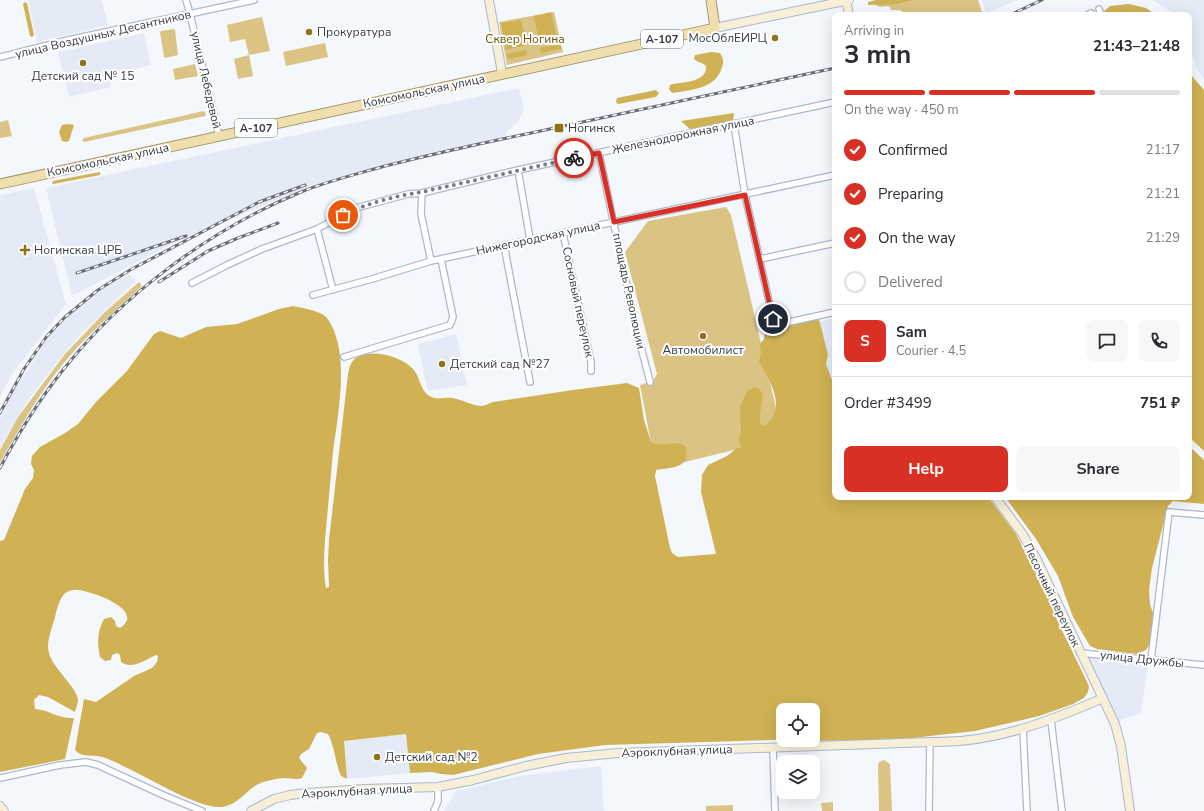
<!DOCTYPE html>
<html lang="en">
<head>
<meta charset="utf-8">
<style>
	body { margin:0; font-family:"Nunito Sans",sans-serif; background:#f7f7f7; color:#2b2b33; height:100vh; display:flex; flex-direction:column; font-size:15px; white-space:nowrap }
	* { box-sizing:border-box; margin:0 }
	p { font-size:13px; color:#7c7c81 }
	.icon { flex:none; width:22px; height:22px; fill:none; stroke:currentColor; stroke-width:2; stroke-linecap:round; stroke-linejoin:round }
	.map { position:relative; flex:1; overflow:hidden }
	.drawer { position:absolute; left:832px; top:12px; width:360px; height:488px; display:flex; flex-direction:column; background:#fff; border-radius:8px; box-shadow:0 4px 16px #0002 }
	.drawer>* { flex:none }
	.controls { position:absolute; left:776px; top:703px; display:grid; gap:8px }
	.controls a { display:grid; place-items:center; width:44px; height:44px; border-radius:8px; background:#fff; box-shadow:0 4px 16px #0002; font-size:20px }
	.pin { position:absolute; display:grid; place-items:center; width:34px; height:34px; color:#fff; margin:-17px; border:2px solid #fff; border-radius:50%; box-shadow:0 1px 4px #0007 }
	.courier { position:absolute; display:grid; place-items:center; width:40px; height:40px; margin:-20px; border:3px solid #d93025; border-radius:50%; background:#fff; color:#222; box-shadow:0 1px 5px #0007 }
	.summary em { font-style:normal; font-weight:700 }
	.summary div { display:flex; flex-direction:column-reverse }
	.summary { display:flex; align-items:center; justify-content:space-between; height:68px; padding:0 12px }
	h1 { font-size:26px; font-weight:700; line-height:30px }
	.bar { display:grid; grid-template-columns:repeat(4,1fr); gap:6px 4px; align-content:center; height:48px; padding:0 12px }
	.bar i { height:5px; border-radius:3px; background:#e1e1e2 }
	.bar .selected { background:#d93025 }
	.bar p { grid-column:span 4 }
	.line { display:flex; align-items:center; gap:10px; padding:0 12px; border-top:1px solid #e1e1e2 }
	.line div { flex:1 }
	.round { display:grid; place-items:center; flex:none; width:42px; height:42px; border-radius:8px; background:#f7f7f7 }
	ol { padding:0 12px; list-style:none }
	li { display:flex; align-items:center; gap:12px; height:44px }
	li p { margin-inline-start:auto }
	li .icon { padding:4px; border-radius:50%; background:#d93025; color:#fff; stroke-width:4 }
	li:last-child { color:#7c7c81 }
	li i { width:22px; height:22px; border:2px solid #e1e1e2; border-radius:50% }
	.primary-button { display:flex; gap:8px; margin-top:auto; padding:8px 12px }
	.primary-button a { flex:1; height:46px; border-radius:8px; background:#d93025; color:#fff; font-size:16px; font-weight:700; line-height:46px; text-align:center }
	.primary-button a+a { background:#f7f7f7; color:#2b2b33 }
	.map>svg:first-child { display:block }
	.built { fill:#e4ebf7 }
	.green { fill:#dac383 }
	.forest { fill:#d0b153; fill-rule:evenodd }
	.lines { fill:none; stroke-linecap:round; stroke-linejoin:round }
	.street-casing { stroke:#abb8cf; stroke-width:8 }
	.secondary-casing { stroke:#abb8cf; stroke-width:10 }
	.primary-casing { stroke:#a79867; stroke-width:11 }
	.street { stroke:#fff; stroke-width:5.5 }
	.secondary { stroke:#f7efd7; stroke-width:8 }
	.primary { stroke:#efdfaf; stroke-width:9 }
	.rail-casing { stroke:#696d76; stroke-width:3 }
	.rail { stroke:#fff; stroke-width:1.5; stroke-dasharray:4.5; stroke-linecap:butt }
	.done { stroke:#787c84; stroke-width:4; stroke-dasharray:0 7.2 }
	.route { stroke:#d93025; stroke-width:5 }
	.poi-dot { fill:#8e7317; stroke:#fff; stroke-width:1.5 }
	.labels { text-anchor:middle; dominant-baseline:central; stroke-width:4; stroke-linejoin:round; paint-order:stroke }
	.shield { fill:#fff; stroke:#72757c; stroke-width:1 }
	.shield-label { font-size:11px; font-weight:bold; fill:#353a44 }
	.poi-label { font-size:12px; fill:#353a44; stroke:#fff; text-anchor:start }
	.street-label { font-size:12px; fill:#353a44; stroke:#fff }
	.park-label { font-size:12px; fill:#685307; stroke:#fff }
</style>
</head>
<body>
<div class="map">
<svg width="1204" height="811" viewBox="0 0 1204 811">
	<rect width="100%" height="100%" fill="#f4f7fc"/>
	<!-- built -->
	<path class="built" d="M28,0H102L108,25L37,42Z
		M982,0H1018L986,13Z
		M1152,0H1204V79L1198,71L1191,50L1189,41V15H1177Z
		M144,33L151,65L109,75L111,87L69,97L58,52Z
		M519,88L524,110L518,122L506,132V136L400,161L312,186L179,240L72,296L46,188Z
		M34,188L66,304L12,374L0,397V195Z
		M129,274L136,281L84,331L62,356L31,396L18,416L0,447V419L11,396L49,336L72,313L106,287Z
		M835,318V388L830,387L813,323Z
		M456,334L467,385L428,391L418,344Z
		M1088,657L1148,663L1141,713L1117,721Z
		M406,734L410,773L347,779L344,741Z
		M601,766L604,811H444L456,791L520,776Z"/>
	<!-- green -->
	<path class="green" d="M914,0H978L982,12L981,15H907L900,10H891L890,7C886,5 882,8 877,6L876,4H899Z
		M554,12L563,52L507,65L499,22Z
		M262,17L270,51L249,55L253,76L238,79L234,59L249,55L245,39L230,42L227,25Z
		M174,29L175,30L178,55L165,58L164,57L160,32L161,31Z
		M325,43L328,57L286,66L283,52Z
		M195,64L198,76L175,80L173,69Z
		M204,111L206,114L205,116L84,142L82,140L84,138Z
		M8,120L12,136L0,138V122Z
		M726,207L731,215L783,438L656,469L640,385L653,381L657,374L625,252L648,221Z
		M139,282L142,286C120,306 97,326 76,349C45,382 22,424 0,463V450L18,417L65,354L105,312Z
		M884,760L890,764L892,811H879L878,766L879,762Z
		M833,802V811H822L821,803Z
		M733,805V811H706V806Z"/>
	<!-- forest -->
	<path class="forest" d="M876,0H914L899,4L868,5V2Z
		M25,2L27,3L34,35L32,37L30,36L23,4Z
		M1129,4L1146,8L1156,15H1103L1102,13L1110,6Z
		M551,12L557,38L539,42L534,16Z
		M521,20L527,45L506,50L501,23Z
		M560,44L561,49L541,53L540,48Z
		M526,50L527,55L508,59L507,54Z
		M711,52L720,53C724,59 724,63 721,70C714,89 690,90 672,93L669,89L670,85C682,81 707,84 706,66C702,62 698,63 694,59L695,55Z
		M1189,67L1191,75L1204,90V451L1189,437Z
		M656,90L659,93L656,97L618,104L616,102L617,98Z
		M734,113L733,123L692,131L681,121Z
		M68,124L74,125L69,141L66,142L62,141L59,132L62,125Z
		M100,172V175L53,184L52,183L53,181Z
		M293,306C302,308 322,311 327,318C351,351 338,413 333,452C331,474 329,496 327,518C325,541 322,565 326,588L329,587L328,560L329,540L348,374C349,368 351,361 356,358C371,348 399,356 411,367C421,376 419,388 428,395C436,401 443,397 452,398C462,399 472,406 482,406C485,406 490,403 493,402L573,390L627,383L639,388L644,420L651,442C663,449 671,439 685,446C693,468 671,468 656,470L655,476L670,548L672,553L678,557L716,554L701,492L702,475L708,465L727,456L737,448H741L739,439L741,429L740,406L748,390L756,387L762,392C763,403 759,412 760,424L764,426C789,409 769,380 759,361L761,353L760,344L764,339L765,329L819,319L828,355L826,364L832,380H835V497H988L1016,534L1048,597L1057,620L1089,686L1088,692L1084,698L1073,704L1039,716L975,731L912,738L851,741L773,740L605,745L538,754L453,775L441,774L432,772L410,773L406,734L344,741L347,779L341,776C335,762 335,747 328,734L321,732L317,733L309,749L301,754L299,758L307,768L302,778C296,780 291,778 284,778C278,778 260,782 255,786C243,794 237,805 222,807C198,809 146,776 123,766C116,762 105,757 97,756C89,755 81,757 75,750L84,699L96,702L134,676L152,668L157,662L158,656L156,655C145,660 132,670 121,662L120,655L117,653L112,655L111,660L105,661L100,657C97,643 97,632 104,619L111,617L115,621L116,626L120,628C147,610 91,591 78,590C71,589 65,592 62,597C58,603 56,613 54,621C51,630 46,644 49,653C53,669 77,687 78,700C78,703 76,708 75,712L48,697L39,695L34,700L35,709C50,710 58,719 74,718L65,759L0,772V541L4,540L25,489L33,478L34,470L31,464L32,456L40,447L65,433L78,424L96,402L127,371L154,334L160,331L181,338L206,327L237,324L279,309ZM783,710H813V740H783Z
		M1189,446L1204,460V504L1173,501L1168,506L1152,568L1149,590L1150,605L1156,620L1151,642L1146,650L1137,654L1120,652L1097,649L1090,646L1073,617L1058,576L1036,539L1005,497H1189Z"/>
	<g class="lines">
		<!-- street casing -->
		<g class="street-casing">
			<path id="street" d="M186,0L190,14L219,136
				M1099,9L1101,15
				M1087,15L1091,13
				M0,57L68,40L254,0
				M734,124L745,195L773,319L781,323H785L835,312
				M599,153L634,320L650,382
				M518,170L530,239
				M422,193L421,214L431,261
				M317,229L333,290
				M563,233L591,362V371
				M504,245L530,382
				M760,259L835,243
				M192,283L227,265L262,249L317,229L356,208L408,194L422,193L518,170L835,102
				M313,295L372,279L431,261L835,175
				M344,357L450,325L453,317L441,259
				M1080,653L1204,665
				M1151,660L1169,512L1204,515
				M1051,720L1062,811
				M1023,729L1027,811
				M773,748L775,811
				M0,778L60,765L86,762L98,765L163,795L202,811
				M434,811L438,801V787
				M929,811L930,742"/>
		</g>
		<!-- secondary casing -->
		<g class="secondary-casing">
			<path id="secondary" d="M489,0L502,73
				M846,0L849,15
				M715,28L849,0
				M995,497L1023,535L1036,558L1115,724L1121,746L1130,811
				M0,806L4,811
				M251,811L274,799L290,795L306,793L365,789L438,787L473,780L526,766L566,758L618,753L930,742C991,744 1048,722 1103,698"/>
		</g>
		<!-- primary casing -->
		<g class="primary-casing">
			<path id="primary" d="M0,184L715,28L711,0"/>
		</g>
		<!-- street -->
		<use href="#street" class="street"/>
		<!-- secondary -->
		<use href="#secondary" class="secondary"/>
		<!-- primary -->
		<use href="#primary" class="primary"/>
		<!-- rail casing -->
		<g class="rail-casing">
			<path id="rail" d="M1010,15L1042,0
				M77,273L186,236
				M159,282L208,251L238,238L278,223
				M0,413L24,369L47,336L65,317L98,290L130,270L259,202L305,185
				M0,468C18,434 39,400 63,370C123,294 211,229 301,192C328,181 357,174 385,166C433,154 482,143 531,133C632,111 734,90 835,68"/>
		</g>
		<!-- rail -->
		<use href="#rail" class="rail"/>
	</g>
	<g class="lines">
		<!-- done -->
		<path class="done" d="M343,215C367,203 396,196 422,192L574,158"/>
		<!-- route -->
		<path class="route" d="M574,158L599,153L614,222L745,195L773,319"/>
	</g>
	<!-- markers -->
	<g class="poi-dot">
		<circle cx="309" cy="32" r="4"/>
		<circle cx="775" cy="38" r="4"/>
		<circle cx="83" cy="63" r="4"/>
		<rect x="554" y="123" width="10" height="10" rx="2"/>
		<path d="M23 244h4v4h4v4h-4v4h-4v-4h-4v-4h4z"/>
		<circle cx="703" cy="336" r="4"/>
		<circle cx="442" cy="364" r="4"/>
		<circle cx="377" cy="757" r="4"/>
	</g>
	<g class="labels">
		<!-- shield labels -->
		<g class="shield">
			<rect x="641" y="30" width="42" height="18" rx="3"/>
			<rect x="235" y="119" width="42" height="18" rx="3"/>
		</g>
		<g class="shield-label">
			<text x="662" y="39">А-107</text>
			<text x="256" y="128">А-107</text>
		</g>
		<!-- poi labels -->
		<g class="poi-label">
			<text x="317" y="32">Прокуратура</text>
			<text x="767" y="38" text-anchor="end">МосОблЕИРЦ</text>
			<text x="83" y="76" text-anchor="middle">Детский сад № 15</text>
			<text x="568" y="128">Ногинск</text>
			<text x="34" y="250">Ногинская ЦРБ</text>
			<text x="703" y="350" text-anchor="middle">Автомобилист</text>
			<text x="450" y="364">Детский сад №27</text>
			<text x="385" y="757">Детский сад №2</text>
		</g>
		<!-- street labels -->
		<g class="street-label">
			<text transform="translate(103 34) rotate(-13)">улица Воздушных Десантников</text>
			<text transform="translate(206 80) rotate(77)">улица Лебедевой</text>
			<text transform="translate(424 91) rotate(-12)">Комсомольская улица</text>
			<text transform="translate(683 135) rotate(-12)">Железнодорожная улица</text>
			<text transform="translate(108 160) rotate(-12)">Комсомольская улица</text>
			<text transform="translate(538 238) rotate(-12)">Нижегородская улица</text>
			<text transform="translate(629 291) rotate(78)">площадь Революции</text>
			<text transform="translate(578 302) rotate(78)">Сосновый переулок</text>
			<text transform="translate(1052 595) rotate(64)">Песочный переулок</text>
			<text transform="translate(1142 659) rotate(6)">улица Дружбы</text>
			<text transform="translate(677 751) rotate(-2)">Аэроклубная улица</text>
			<text transform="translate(357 791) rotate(-3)">Аэроклубная улица</text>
		</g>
		<!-- park labels -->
		<g class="park-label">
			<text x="525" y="39">Сквер Ногина</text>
		</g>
	</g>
</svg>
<div class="controls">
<a><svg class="icon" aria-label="locate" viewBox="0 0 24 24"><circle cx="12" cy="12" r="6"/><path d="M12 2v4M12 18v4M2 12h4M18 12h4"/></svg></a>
<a><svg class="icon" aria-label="layers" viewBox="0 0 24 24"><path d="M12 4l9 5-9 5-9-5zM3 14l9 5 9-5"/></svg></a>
</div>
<div class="pin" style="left:343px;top:215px;background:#ea580c"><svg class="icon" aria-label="bag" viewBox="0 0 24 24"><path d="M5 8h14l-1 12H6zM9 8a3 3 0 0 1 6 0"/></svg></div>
<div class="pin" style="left:773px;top:319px;background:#1f2937"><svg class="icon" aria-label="home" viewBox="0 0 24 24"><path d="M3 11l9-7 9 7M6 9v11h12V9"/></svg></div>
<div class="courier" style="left:574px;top:158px"><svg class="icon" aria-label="bike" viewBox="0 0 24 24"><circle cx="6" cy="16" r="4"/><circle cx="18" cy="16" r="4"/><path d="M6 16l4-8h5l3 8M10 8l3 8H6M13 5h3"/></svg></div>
<section class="drawer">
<div class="summary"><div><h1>3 min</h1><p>Arriving in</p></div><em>21:43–21:48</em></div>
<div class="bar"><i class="selected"></i><i class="selected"></i><i class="selected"></i><i></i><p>On the way · 450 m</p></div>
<ol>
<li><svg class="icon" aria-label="check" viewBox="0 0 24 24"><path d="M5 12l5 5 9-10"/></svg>Confirmed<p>21:17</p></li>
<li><svg class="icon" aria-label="check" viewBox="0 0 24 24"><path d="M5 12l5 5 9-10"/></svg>Preparing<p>21:21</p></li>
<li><svg class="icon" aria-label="check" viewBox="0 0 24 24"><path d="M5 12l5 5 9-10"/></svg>On the way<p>21:29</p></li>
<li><i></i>Delivered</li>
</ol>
<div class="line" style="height:72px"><b class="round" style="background:#d93025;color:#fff">S</b><div><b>Sam</b><p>Courier · 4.5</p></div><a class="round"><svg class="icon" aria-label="chat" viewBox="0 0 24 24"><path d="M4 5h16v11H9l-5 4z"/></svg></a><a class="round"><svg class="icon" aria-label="phone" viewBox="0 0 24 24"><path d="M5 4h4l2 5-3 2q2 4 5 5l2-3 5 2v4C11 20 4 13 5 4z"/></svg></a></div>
<div class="line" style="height:52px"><div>Order #3499</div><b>751 ₽</b></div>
<div class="primary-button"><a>Help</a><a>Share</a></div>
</section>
</div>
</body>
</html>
